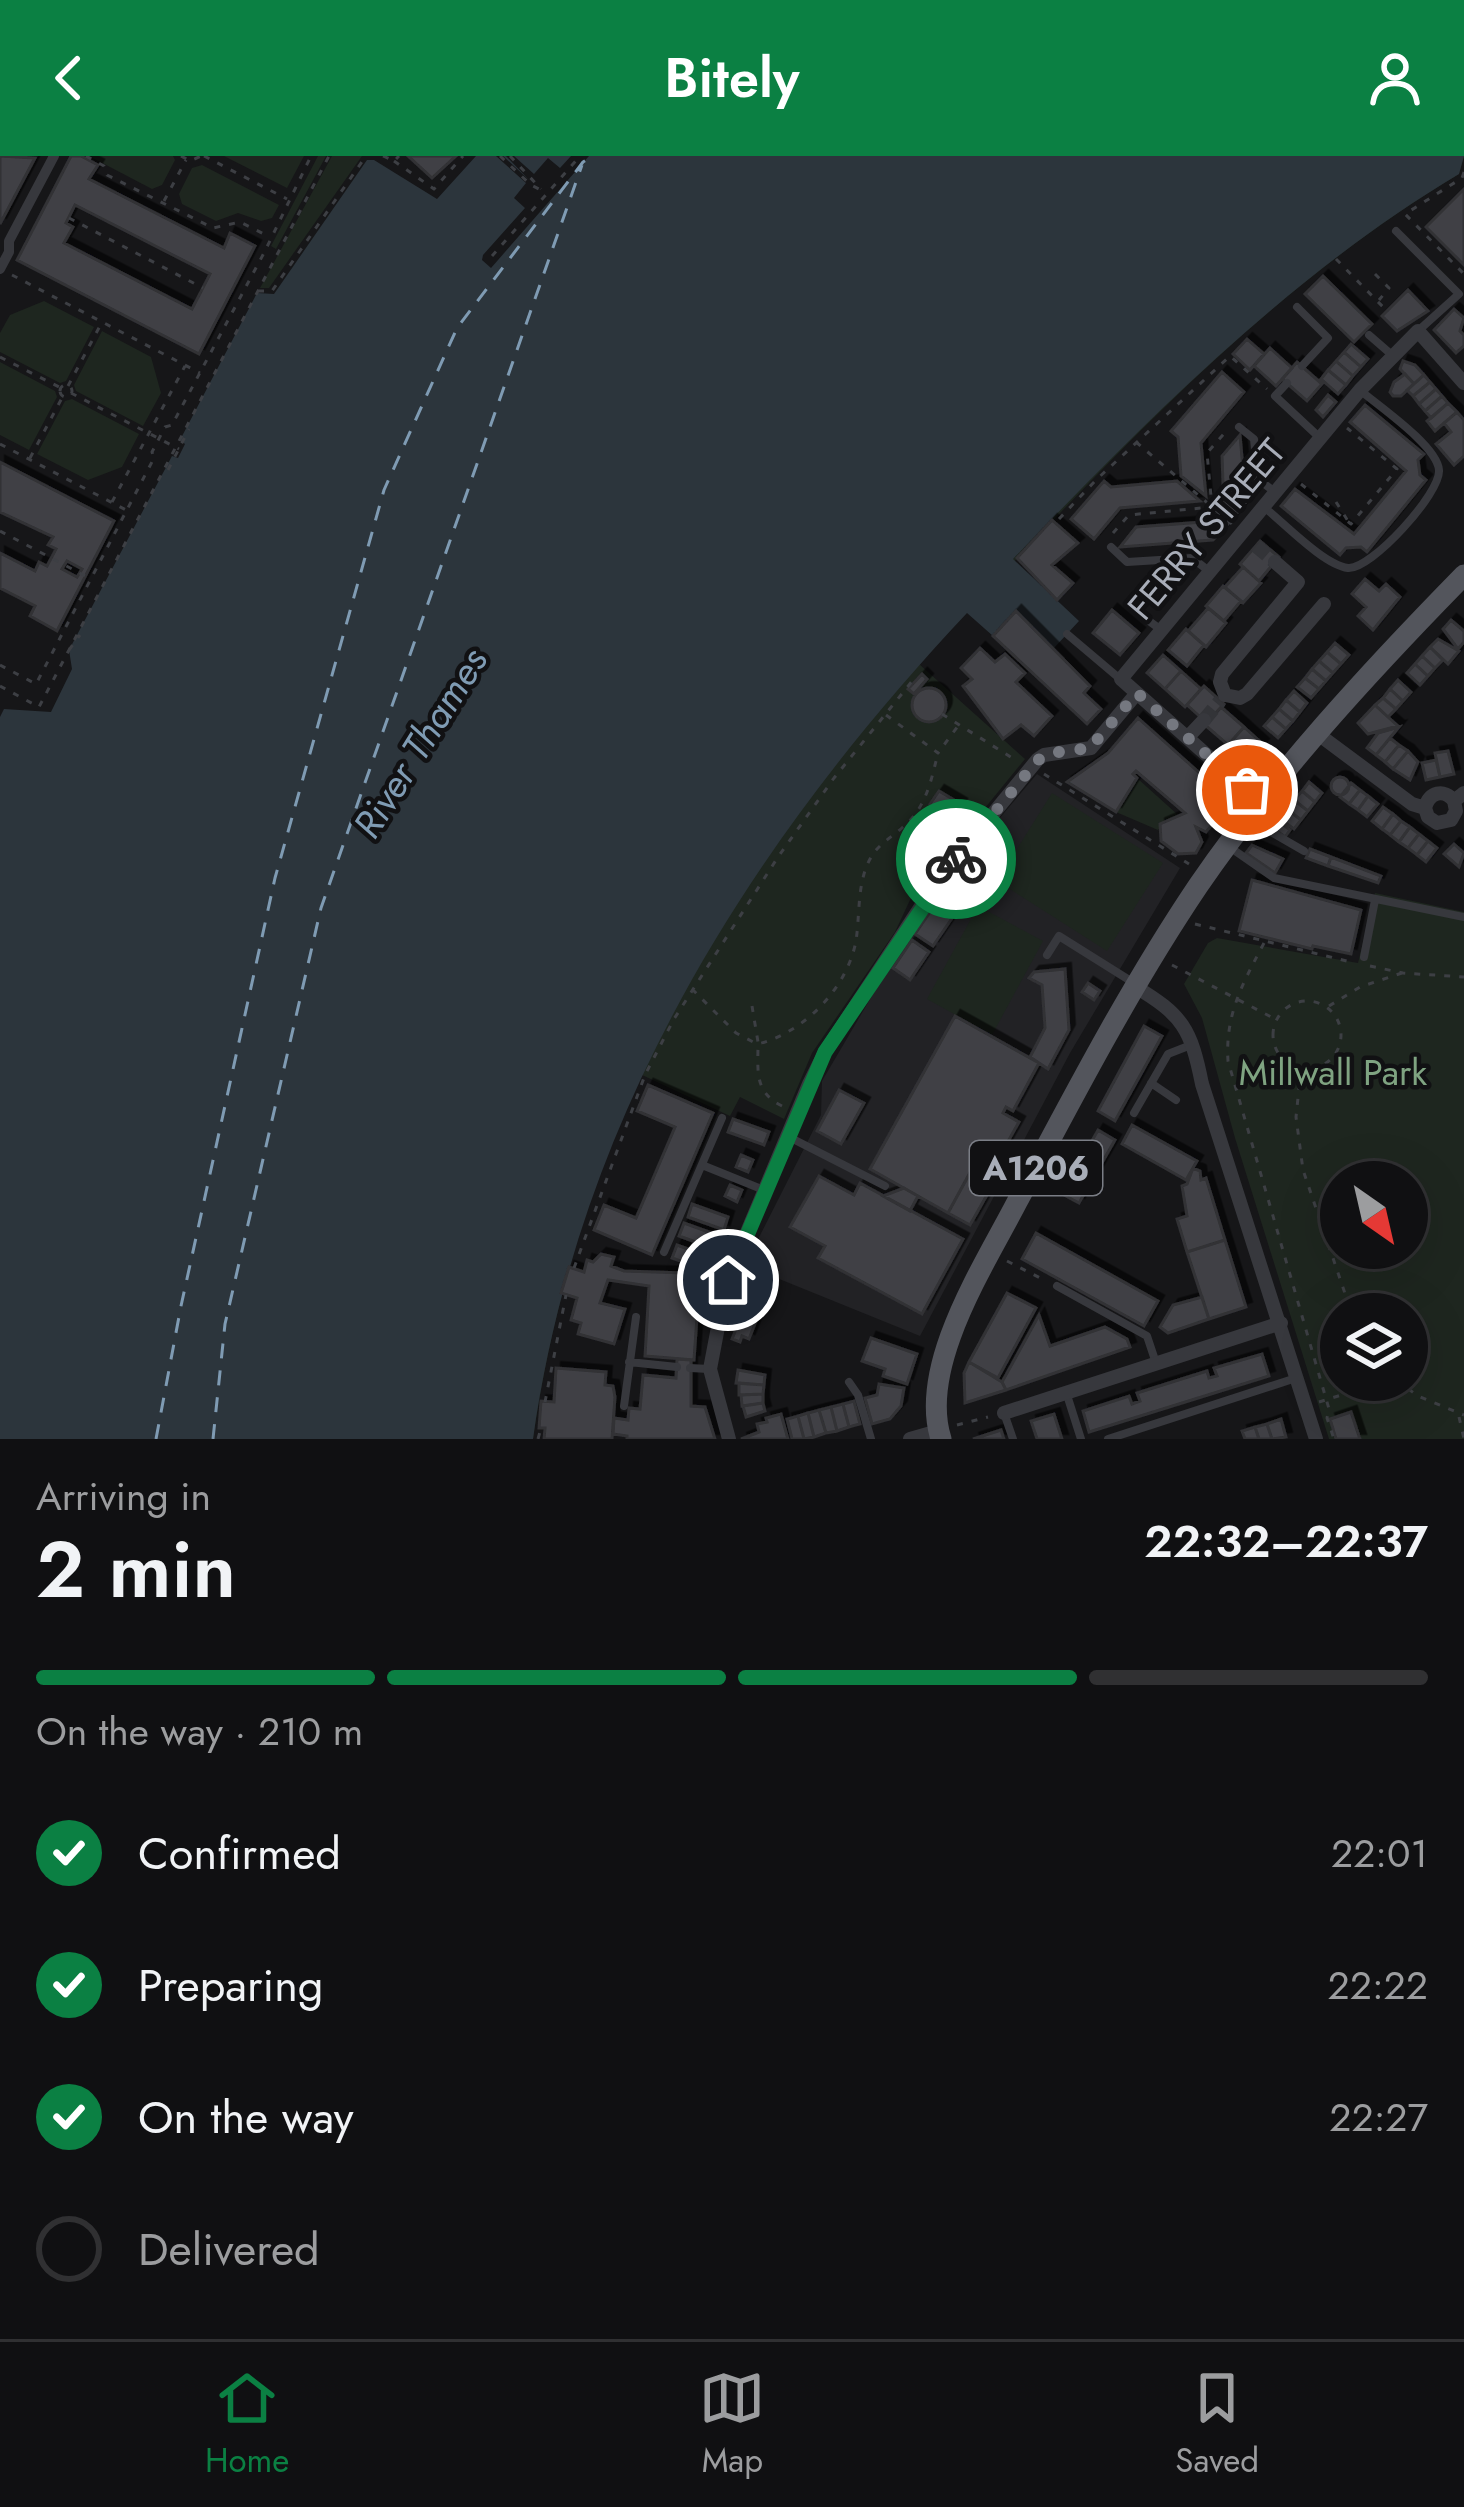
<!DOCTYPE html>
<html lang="en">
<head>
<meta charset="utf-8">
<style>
	body { margin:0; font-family:Jost,sans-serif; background:#19191b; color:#f1f3f6; height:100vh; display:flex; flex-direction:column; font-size:45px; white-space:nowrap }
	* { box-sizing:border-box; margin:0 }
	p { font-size:39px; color:#9c9d9f }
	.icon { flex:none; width:66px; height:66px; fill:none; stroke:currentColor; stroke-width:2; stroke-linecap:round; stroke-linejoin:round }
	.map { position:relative; height:1283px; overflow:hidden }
	.side { display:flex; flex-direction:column; background:#101012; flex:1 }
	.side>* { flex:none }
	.needle { width:78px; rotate:146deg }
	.fabs { position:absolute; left:1320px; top:1005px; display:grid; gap:24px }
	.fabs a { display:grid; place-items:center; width:108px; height:108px; border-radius:50%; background:#101012; box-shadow:0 12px 48px #0002,0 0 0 3px #303032; font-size:60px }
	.pin { position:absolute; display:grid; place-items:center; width:102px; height:102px; color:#fff; margin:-51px; border:6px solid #fff; border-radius:50%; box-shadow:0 3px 12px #0007 }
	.courier { position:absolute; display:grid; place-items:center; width:120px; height:120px; margin:-60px; border:9px solid #0b8043; border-radius:50%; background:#fff; color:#222; box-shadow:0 3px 15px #0007 }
	.headline em { font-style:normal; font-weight:600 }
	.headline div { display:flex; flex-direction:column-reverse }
	.headline { display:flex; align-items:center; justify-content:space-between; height:204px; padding:0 36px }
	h1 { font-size:78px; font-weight:600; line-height:90px }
	.bar { display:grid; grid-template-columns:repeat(4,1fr); gap:18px 12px; align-content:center; height:144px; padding:0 36px }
	.bar i { height:15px; border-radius:9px; background:#303032 }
	.bar .selected { background:#0b8043 }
	.bar p { grid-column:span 4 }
	ol { padding:0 36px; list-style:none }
	li { display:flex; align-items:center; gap:36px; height:132px }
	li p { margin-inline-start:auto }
	li .icon { padding:12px; border-radius:50%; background:#0b8043; color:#fff; stroke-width:4 }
	li:last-child { color:#9c9d9f }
	li i { width:66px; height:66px; border:6px solid #303032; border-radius:50% }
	header { display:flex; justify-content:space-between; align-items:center; height:156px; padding:0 36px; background:#0b8043; color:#fff; font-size:54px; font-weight:600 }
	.tab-bar { display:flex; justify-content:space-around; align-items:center; height:168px; border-top:3px solid #303032; background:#101012; font-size:33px; color:#9c9d9f }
	.tab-bar a { display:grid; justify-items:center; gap:6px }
	.tab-bar .selected { color:#0b8043 }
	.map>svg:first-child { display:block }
	.built { fill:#222225 }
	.green { fill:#1e261f; fill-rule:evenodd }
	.water { fill:#2c353c }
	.pier { fill:#161618 }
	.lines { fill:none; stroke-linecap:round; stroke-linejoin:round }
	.ferry { stroke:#7f9bb3; stroke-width:3; stroke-dasharray:15 12; stroke-linecap:butt }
	.building { fill:#404145; stroke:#303034; stroke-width:3; fill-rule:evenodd; filter:url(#shadow) }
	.minor-tunnel { stroke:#333438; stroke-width:14; stroke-dasharray:14 7; stroke-linecap:butt }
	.path { stroke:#3d3f44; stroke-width:3; stroke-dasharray:6 9; stroke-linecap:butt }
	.service { stroke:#37383d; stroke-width:8 }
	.pedestrian { stroke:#37383d; stroke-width:10 }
	.minor { stroke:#37383d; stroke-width:14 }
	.primary { stroke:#53555c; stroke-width:21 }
	.done { stroke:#757880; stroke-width:12; stroke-dasharray:0 21.6 }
	.route { stroke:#0b8043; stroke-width:15 }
	.labels { text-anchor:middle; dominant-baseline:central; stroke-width:9; stroke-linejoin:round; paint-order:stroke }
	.shield { fill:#111113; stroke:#7b7e86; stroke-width:3 }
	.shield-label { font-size:33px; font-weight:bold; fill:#a8adb8 }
	.street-label { font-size:36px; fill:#a8adb8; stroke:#111113 }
	.park-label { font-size:36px; fill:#7fa381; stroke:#111113 }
	.water-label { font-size:39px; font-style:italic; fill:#7f9bb3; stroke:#111113 }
</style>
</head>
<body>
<header><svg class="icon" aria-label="back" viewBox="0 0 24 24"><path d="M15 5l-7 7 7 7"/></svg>Bitely<svg class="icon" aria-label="person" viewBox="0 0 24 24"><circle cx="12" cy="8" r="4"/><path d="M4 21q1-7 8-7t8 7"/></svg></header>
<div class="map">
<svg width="1464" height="1283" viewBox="0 0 1464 1283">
	<defs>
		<filter id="shadow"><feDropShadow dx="5.5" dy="-5.5" stdDeviation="0" flood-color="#0009"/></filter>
	</defs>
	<rect width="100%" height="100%" fill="#161618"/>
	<!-- built -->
	<path class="built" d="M1037,618L1180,712L1070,897L920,1180L745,1109L821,959L822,925L889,811L966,702Z"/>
	<!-- green -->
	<path class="green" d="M89,0H173L175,4L162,29L152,33Z
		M224,0H304L287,32Z
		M318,0H326L276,93L271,90Z
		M332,0H362L269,132H260Z
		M1464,0L1459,18C1250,143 1084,331 919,508L1025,603L910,744L895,776L812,897L784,963L740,941L730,960L640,918C588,1034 551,1156 533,1283H452L529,1053L1016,285Z
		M202,9L279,49L272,62L261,65L238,57L216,65L182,48L179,38L192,12Z
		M44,145L94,171L66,225L60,227L0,196V177L10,159Z
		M102,175L151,201L161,237L143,270L76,235L74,229Z
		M0,206L55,235L57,241L29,294L0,279Z
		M72,243L139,278L122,311L88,324L37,298L65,245Z
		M1137,622L1178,659L1165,664L1158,674L1116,656Z
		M1052,637L1163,707L1107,795L997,725Z
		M1375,737L1464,756V1283H1329L1235,982L1202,862L1184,828L1208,787L1217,782L1358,807ZM1341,1026H1407V1092H1341ZM1341,1158H1407V1224H1341Z
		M978,750L1043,785L992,879L927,843Z"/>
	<!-- water -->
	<path class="water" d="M476,0H1464L1459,18C1291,118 1149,262 1013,403L1079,465L1054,492L1016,456L993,480L967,457C748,690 578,961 533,1283H0V561L4,553L51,556L72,513L69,494L172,300L178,302L185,288L180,284L257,137L274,138L367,4H374L437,43Z"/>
	<!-- pier -->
	<path class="pier" d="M496,0H503L529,24L506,0H514L534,18L548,2L560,12L571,0H589L491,112L482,104L483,99L525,52L514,42L526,27Z"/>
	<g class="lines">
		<!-- ferry -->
		<path class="ferry" d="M156,1283L181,1150L275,722L384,334L457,172L583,6L593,0
			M213,1283L225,1168L321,752L582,9"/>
	</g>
	<!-- building -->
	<path class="building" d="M0,0L35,2L0,68Z
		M71,0H81L98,9L89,23L224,92L230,77L255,90L199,198L17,104ZM75,49L210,118L192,153L64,87L73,71L66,67Z
		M408,0H456L432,22Z
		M1464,33V109L1426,71Z
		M1323,120L1372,168L1354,186L1305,138Z
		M1408,134L1428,155L1397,175L1382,160Z
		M1454,153L1464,162L1460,175L1464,179V190L1456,197L1434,174Z
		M1247,183L1264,198L1250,214L1233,198Z
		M1351,188L1368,203L1361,211L1344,196Z
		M1270,192L1292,212L1276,230L1254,210Z
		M1344,196L1361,211L1353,220L1336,205Z
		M1336,205L1353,220L1346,229L1328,214Z
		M1403,205L1415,209L1424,219L1414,228L1400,213Z
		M1297,206L1322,228L1307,245L1282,223Z
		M1328,214L1346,229L1338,238L1321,223Z
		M1222,216L1244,236L1201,287L1206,340L1181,320L1178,281L1171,275Z
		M1405,218L1414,228L1401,240H1393L1390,236L1394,226Z
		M1424,219L1430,226L1413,240L1407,234Z
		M1430,226L1436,233L1419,248L1413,240Z
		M1436,233L1442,240L1425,255L1419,248Z
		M1328,239L1336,246L1323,261L1316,254Z
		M1442,240L1448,247L1431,262L1425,255Z
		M1448,247L1457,256L1435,275L1427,265Z
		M1365,249L1424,298L1418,304L1420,319L1426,324L1367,396L1361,391L1346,392L1340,399L1281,350L1295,333L1354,378L1406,315L1350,266Z
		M1457,256L1464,264V300L1454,309L1436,288L1451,276L1444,267Z
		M1240,279L1246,346L1232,363L1224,357L1222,300Z
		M0,306L114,365L57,475L30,460L35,450L0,432V397L35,415L39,406L47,410L56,393L48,389L53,381L0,356ZM67,405L82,413L77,421L62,413Z
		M1104,325L1111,331L1177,325L1200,345L1120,352L1094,383L1071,363Z
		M1219,361L1228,368L1213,384L1120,391L1136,371L1216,365Z
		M1052,364L1078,387L1052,409L1073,427L1057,444L1017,402Z
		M1260,385L1279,401L1259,425L1240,408Z
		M1243,411L1261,427L1243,447L1225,431Z
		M1365,423L1379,435L1386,428L1400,441L1373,474L1358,460L1366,451L1352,438Z
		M1223,430L1241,445L1224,465L1206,450Z
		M1208,452L1226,467L1206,491L1188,475Z
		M1112,454L1139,477L1120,499L1093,477Z
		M1016,455L1090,530L1084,537L1101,553L1087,568L993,480Z
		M1451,464L1464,475V486L1458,493L1443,473Z
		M1186,473L1204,489L1187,510L1168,494Z
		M1438,483L1459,495L1448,508L1430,491Z
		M1335,487L1349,499L1341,508L1327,496Z
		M1430,491L1443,504L1435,512L1422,500Z
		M980,492L995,506L1005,498L1025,517L1016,526L1052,560L1034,580L1021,569L1003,583L963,530L972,523L961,512Z
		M1327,496L1341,508L1333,517L1319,505Z
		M1163,499L1181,515L1165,533L1147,517Z
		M1422,500L1435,512L1428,520L1415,508Z
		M1319,505L1333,517L1326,525L1312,513Z
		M1415,508L1428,520L1420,529L1407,517Z
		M1312,513L1326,525L1319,533L1305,522Z
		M1181,515L1201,533L1185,551L1165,533Z
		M922,518L927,523L914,538L908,533Z
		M1305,522L1319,533L1311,542L1297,531Z
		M1398,524L1411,536L1403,545L1390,533Z
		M1204,530L1224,548L1207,567L1187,549Z
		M912 549a17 17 0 1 1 34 0a17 17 0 1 1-34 0Z
		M1390,533L1403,545L1396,553L1383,542Z
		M1294,535L1307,547L1300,556L1286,544Z
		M1383,542L1396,553L1388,561L1375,549Z
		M1286,544L1300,556L1293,565L1279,553Z
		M1375,549L1388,561L1398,570L1368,578L1358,567Z
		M1221,551L1244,571L1228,589L1205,569Z
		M1279,553L1293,565L1286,573L1272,561Z
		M1272,561L1286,573L1278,582L1264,570Z
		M1138,562L1232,646L1206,676L1196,671L1202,686L1196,697L1178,698L1161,685L1160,668L1185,657L1136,615L1133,618L1137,622L1116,656L1067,626L1108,597Z
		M1244,571L1263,588L1247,606L1228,589Z
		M1399,571L1376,599L1367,592L1378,577Z
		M1390,582L1399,589L1385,606L1376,599Z
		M1399,589L1408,595L1393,613L1385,606Z
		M1408,595L1418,606L1410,624L1393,613Z
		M1448,595L1454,618L1440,621L1435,597Z
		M1436,604L1440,621L1426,624L1422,607Z
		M1331 630a9 9 0 1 1 18 0a9 9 0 1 1-18 0Z
		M1309,626L1322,637L1315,646L1302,635Z
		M1351,627L1360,634L1349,648L1340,641Z
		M1360,634L1368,640L1358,654L1349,648Z
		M939,635L961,648L951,662L930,648Z
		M1302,635L1315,646L1308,655L1294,644Z
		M1368,640L1378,648L1367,661L1358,654Z
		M1294,644L1308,655L1301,664L1287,653Z
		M1383,651L1393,658L1382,673L1372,665Z
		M1287,653L1301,664L1294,673L1280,663Z
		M1393,658L1401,665L1390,679L1382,673Z
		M1275,662L1290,674L1285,681L1269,669Z
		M1401,665L1410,671L1399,686L1390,679Z
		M1410,671L1419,678L1408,692L1399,686Z
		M1419,678L1428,685L1417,699L1408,692Z
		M1428,685L1437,692L1426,706L1417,699Z
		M1454,688L1464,697L1459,711L1444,698Z
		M1252,689L1283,703L1275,717L1246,697Z
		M1310,693L1331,701L1328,710L1306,702Z
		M1331,701L1381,720L1378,727L1328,710Z
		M1252,724L1361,754L1351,798L1313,790L1312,793L1239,775Z
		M939,743L957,755L933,790L915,778Z
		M912,784L929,796L910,824L893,812Z
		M1065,813L1069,874L1048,913L1030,901L1045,872L1042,829L1029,822L1034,816Z
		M1088,827L1100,835L1094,844L1082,836Z
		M955,860L1039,907L1013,955L1006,951L1003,957L1019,966L993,1012L977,1004L948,1057L870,1013Z
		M1144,870L1162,880L1115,965L1098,955Z
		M648,929L713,957L652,1099L594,1074L604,1049L636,1062L675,971L637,955Z
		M839,934L864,947L841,988L817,975Z
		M733,963L769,976L764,989L728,976Z
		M1132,969L1197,1005L1186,1024L1122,988Z
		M1098,974L1115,984L1079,1047L1062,1038Z
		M741,999L753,1004L748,1016L736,1011Z
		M973,1011L996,1023L970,1069L948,1057Z
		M1193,1012L1200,1015L1201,1024L1206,1022L1225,1084L1187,1096L1177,1063L1187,1060L1182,1030L1187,1028Z
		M819,1020L854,1039L860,1027L963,1083L922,1158L818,1102L825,1090L790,1071Z
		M730,1029L742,1034L737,1046L725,1040Z
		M904,1032L918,1040L910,1055L883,1040Z
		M692,1048L728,1061L724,1074L688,1061Z
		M684,1067L720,1080L715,1093L679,1080Z
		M1036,1077L1158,1145L1144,1170L1022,1103Z
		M1225,1084L1246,1151L1209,1163L1187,1096Z
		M677,1089L713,1102L708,1115L672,1102Z
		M601,1098L614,1101L611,1110L624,1115L686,1117L709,1123L702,1146L698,1147L694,1204L645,1200L649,1130L608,1124L600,1147L625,1153L614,1188L578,1178L581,1167L571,1164L577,1142L561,1137L569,1111L584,1116L587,1104L593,1106Z
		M1007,1137L1036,1152L998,1222L969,1206Z
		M1202,1141L1209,1163L1168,1177L1160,1171L1173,1149Z
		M748,1143L758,1147L756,1153L760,1155L749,1183L742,1180L740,1186L732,1183Z
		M1039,1159L1050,1190L1105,1171L1127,1183L1130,1191L1006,1234L1002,1226Z
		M871,1182L917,1198L907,1228L883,1220L885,1213L862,1205Z
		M1262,1198L1269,1220L1089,1276L1083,1255L1129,1240L1132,1248L1140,1245L1137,1237L1207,1215L1209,1222L1217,1220L1214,1212Z
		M677,1203L691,1204V1250L705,1251L715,1283H627V1280L613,1278L614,1262L628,1264L629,1252L640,1253L643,1219L676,1222Z
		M969,1206L1002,1226L1006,1234L965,1247L964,1217Z
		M556,1212L606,1216L605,1229L613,1230L615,1241L612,1283H544L545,1272H539L541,1245L554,1246Z
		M738,1214L765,1219L764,1229L736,1227Z
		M739,1227L764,1229L763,1238L739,1239Z
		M879,1228L904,1232L901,1250L890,1263L872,1268L865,1242L877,1239Z
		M763,1238V1247L742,1250L741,1239Z
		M854,1245L860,1268L849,1271L843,1248Z
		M763,1247L765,1255L746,1261L743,1250Z
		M843,1248L849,1271L837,1275L831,1251Z
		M831,1251L837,1275L826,1277L819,1254Z
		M819,1254L826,1277L814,1281L808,1257Z
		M1351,1256L1360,1283H1336L1330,1263Z
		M808,1257L814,1281L804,1283L798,1260Z
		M781,1258L788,1283H741L759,1276L757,1268L767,1266L766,1262Z
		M1054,1258L1062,1283H1037L1031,1265Z
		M798,1260L804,1283H792L787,1263Z
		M1281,1263L1286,1281L1272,1283L1267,1268Z
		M1267,1268L1272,1283H1259L1255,1271Z
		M1255,1271L1259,1283H1245L1242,1275Z
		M1001,1274L1004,1283H973Z"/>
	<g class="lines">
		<!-- minor-tunnel -->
		<path class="minor-tunnel" d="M1256,390L1275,406
			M1204,564L1220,545"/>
		<!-- path -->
		<path class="path" d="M86,0L104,10L107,19L213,72L240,66L268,80
			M181,0L190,5L201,0
			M204,0L287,43
			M383,0L394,5L399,0
			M500,0L531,29L545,36
			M510,0L541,33
			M394,5L434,33L463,0
			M1464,16L1462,22L1405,58L1464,118
			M164,45L186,4
			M69,62L203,132
			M492,100L580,0
			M1336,103L1387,155
			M1375,118L1389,132L1379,144
			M12,119L200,217
			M258,135H272L366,0
			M0,201L61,232
			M60 235a6 6 0 1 1 12 0a6 6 0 1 1-12 0Z
			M68,230L101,168
			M71,237L179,293
			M1136,286L1232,368
			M0,288L126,354
			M30,302L63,240
			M168,314L189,273
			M1301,328L1351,368L1397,313L1347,272
			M112,346L185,210
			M1336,346L1348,365
			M1059,363L1096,324L1230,200L1267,233
			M0,375L91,423
			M1113,377L1129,359L1212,351L1207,297L1229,272
			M69,494L80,479
			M0,509L36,528L154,302L152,296L165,271L172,269L265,95L311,0
			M0,530L39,551L329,0
			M942,558L1017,605
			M886,559L938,597L958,570
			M1044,618L1189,708
			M1195,768L1355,807
			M1264,787C1243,827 1225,858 1228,905L1329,1253L1327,1262L1334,1283
			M1172,809L1275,863
			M1370,810L1403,817L1464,821
			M692,833L736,877L757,888
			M1273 879a34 34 0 1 1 68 0a34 34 0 1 1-68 0Z
			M752,850L758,886
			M1329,850L1360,831L1402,817
			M1301,913L1296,961L1303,1014L1352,1158
			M782,950C754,936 758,915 758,888C805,876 847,832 856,785C860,758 857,727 870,703C878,688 891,682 903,671C926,652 931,625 938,597
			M1007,1105L1044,1124
			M574,1112L645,919L674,863L778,701L834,622L913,524
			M1396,1224L1418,1240L1464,1259
			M545,1246L566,1139
			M1319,1246L1389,1224
			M1459,1261L1464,1283
			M957,1269L988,1261
			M538,1283L541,1272"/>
		<!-- service -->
		<path class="service" d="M1396,75L1459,138L1419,174
			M1297,151L1328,182L1302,210
			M1369,179L1392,199
			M1287,227L1275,240L1319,281
			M1239,271L1254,283L1258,323L1275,336
			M1265,352C1285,368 1324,409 1348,412C1371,414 1441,337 1439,314C1437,290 1380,251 1361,235
			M1111,391L1127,406L1192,402L1209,415
			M1138,457L1160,473
			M1067,478L1119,522
			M1250,664L1304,695
			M1228,690L1274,722L1464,761
			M1047,799L1059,780L1134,827
			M1364,801L1375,744
			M1151,927L1176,944
			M1134,957L1168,898L1191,889
			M789,981L885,1030
			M702,1009L764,1034
			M664,1096L722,962
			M1057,1130L1147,1180L1156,1207
			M629,1206L677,1211
			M690,1212L709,1213
			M849,1226L858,1239L871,1283
			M1067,1239L1081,1283
			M624,1250L636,1161
			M1004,1257L1013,1283
			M1108,1283L1296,1222"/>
		<!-- pedestrian -->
		<path class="pedestrian" d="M0,113L9,96V85L54,0"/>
		<!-- minor -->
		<path class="minor" d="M1225,539L1220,526L1222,518L1298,426L1275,406
			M1225,539L1240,542L1247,538L1324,448
			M1318,578L1412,648L1425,652L1428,661L1437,667L1451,664L1456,655L1454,645L1464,637
			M1188,581L1204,564
			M1262,648L1121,523L1360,234L1418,175L1464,227
			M1425,652C1429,636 1444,632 1454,645
			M1134,830C1183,859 1191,873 1202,928L1316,1283
			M1004,1257L1281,1167
			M729,1283L710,1213L727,1124L809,928L825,896L937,726L1038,603L1044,599L1091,592L1137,537
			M910,1283L938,1275"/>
		<!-- primary -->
		<path class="primary" d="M941,1283C918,1210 984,1110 1017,1046C1074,939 1130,831 1198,730C1274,619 1370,515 1464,419"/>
	</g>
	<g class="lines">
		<!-- done -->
		<path class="done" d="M956,703L1038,604L1052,597L1090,592L1137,537L1247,634"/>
		<!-- route -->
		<path class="route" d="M728,1124L825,896L956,703"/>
	</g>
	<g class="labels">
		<!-- shield labels -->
		<rect class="shield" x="970" y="985" width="132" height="54" rx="9"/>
		<g class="shield-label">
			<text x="1036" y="1012">A1206</text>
		</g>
		<!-- street labels -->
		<g class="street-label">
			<text transform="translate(1206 373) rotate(-50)">FERRY STREET</text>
		</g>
		<!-- park labels -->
		<g class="park-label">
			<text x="1333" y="916">Millwall Park</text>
		</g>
		<!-- water labels -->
		<g class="water-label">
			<text transform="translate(420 587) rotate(-58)">River Thames</text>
		</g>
	</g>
</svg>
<div class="fabs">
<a><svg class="needle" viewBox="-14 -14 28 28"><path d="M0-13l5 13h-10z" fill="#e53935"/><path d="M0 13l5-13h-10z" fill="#9c9d9f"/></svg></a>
<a><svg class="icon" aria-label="layers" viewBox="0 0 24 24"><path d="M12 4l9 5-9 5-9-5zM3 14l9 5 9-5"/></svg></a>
</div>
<div class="pin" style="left:1247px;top:634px;background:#ea580c"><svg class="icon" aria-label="bag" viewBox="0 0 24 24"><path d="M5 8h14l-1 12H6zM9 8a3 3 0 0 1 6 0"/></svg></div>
<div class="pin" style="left:728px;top:1124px;background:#1f2937"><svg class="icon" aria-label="home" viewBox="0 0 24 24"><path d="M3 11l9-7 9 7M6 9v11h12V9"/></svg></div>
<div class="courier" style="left:956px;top:703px"><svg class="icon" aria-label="bike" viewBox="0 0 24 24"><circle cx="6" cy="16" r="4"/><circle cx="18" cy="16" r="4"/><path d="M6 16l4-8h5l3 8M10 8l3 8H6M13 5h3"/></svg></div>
</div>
<section class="side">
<div class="headline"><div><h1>2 min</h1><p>Arriving in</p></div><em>22:32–22:37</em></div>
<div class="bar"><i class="selected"></i><i class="selected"></i><i class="selected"></i><i></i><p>On the way · 210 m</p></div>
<ol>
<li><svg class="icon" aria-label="check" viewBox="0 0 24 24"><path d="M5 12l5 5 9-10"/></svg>Confirmed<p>22:01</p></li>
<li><svg class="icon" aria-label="check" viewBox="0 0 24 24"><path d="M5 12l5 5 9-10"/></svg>Preparing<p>22:22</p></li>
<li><svg class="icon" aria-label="check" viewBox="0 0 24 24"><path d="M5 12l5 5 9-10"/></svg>On the way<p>22:27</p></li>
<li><i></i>Delivered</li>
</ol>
</section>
<nav class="tab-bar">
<a class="selected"><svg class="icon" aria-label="home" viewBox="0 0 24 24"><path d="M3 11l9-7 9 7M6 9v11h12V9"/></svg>Home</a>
<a><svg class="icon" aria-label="map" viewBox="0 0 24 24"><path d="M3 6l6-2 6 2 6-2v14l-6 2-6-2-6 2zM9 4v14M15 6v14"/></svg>Map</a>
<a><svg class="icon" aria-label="saved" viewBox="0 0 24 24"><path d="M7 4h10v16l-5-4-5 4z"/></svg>Saved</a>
</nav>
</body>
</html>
